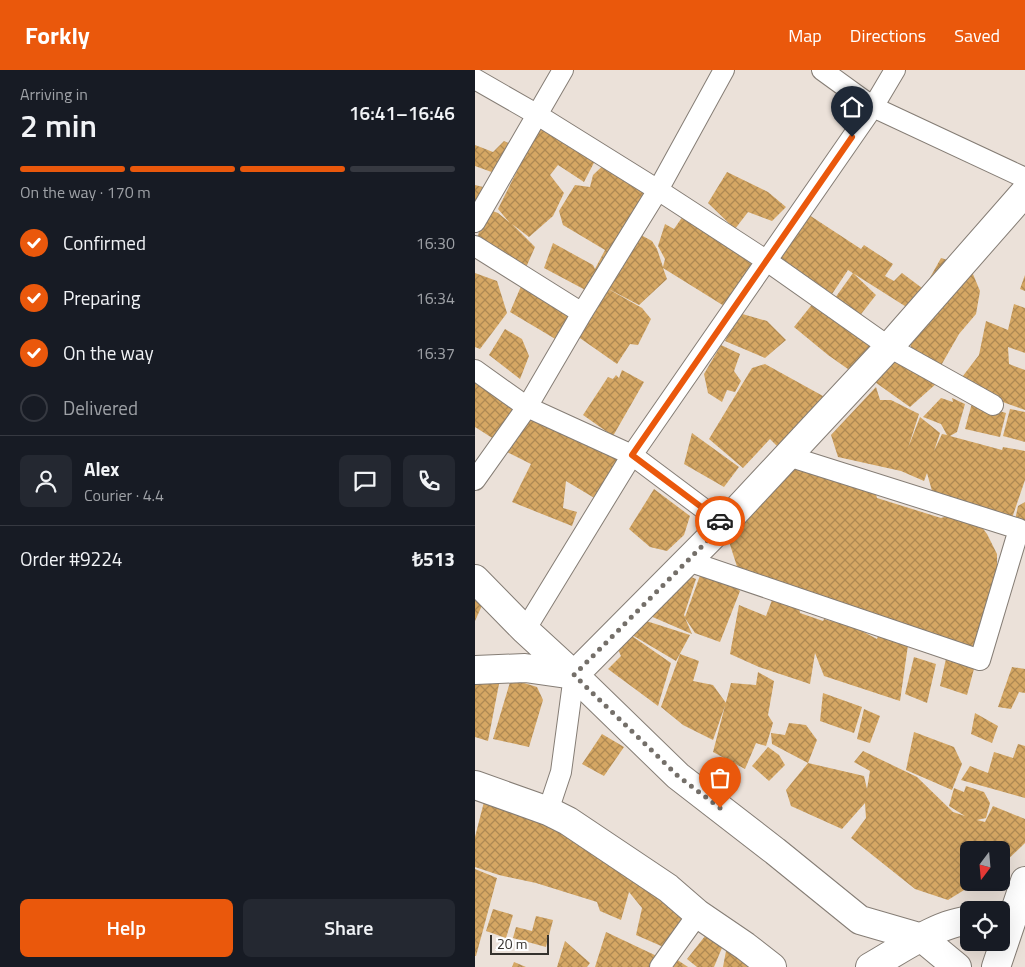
<!DOCTYPE html>
<html lang="en">
<head>
<meta charset="utf-8">
<style>
	body { margin:0; font-family:"Titillium Web",sans-serif; background:#242831; color:#f1f3f6; height:100vh; display:flex; flex-direction:column; font-size:19px; white-space:nowrap }
	* { box-sizing:border-box; margin:0 }
	p { font-size:16px; color:#9ea1a6 }
	.icon { flex:none; width:28px; height:28px; fill:none; stroke:currentColor; stroke-width:2; stroke-linecap:round; stroke-linejoin:round }
	.map { position:relative; flex:1; overflow:hidden }
	.drawer { display:flex; flex-direction:column; background:#171b24; width:475px }
	.drawer>* { flex:none }
	.needle { width:32px; rotate:196deg }
	.controls { position:absolute; left:485px; top:771px; display:grid; gap:10px }
	.controls a { display:grid; place-items:center; width:50px; height:50px; border-radius:8px; background:#171b24; box-shadow:0 5px 20px #0002; font-size:25px }
	.scale { position:absolute; left:15px; bottom:12px; width:59px; box-sizing:border-box; padding-left:5px; border:2px solid #34312d; border-top:0; font-size:14px; line-height:18px; white-space:nowrap; color:#34312d; -webkit-text-stroke:4px #fff; paint-order:stroke }
	.pin { position:absolute; display:grid; place-items:center; width:42px; height:42px; color:#fff; margin:-51px -21px; border-radius:50% 50% 50% 0; rotate:-45deg; box-shadow:0 0 5px #0007 }
	.pin .icon { rotate:45deg }
	.courier { position:absolute; display:grid; place-items:center; width:50px; height:50px; margin:-25px; border:4px solid #ea580c; border-radius:50%; background:#fff; color:#222; box-shadow:0 1px 6px #0007 }
	.headline em { font-style:normal; font-weight:600 }
	.headline div { display:flex; flex-direction:column-reverse }
	.headline { display:flex; align-items:center; justify-content:space-between; height:85px; padding:0 20px }
	h1 { font-size:32px; font-weight:600; line-height:38px }
	.bar { display:grid; grid-template-columns:repeat(4,1fr); gap:8px 5px; align-content:center; height:60px; padding:0 20px }
	.bar i { height:6px; border-radius:4px; background:#363941 }
	.bar .active { background:#ea580c }
	.bar p { grid-column:span 4 }
	.line { display:flex; align-items:center; gap:12px; padding:0 20px; border-top:1px solid #363941 }
	.line div { flex:1 }
	.round { display:grid; place-items:center; flex:none; width:52px; height:52px; border-radius:8px; background:#242831 }
	ol { padding:0 20px; list-style:none }
	li { display:flex; align-items:center; gap:15px; height:55px }
	li p { margin-inline-start:auto }
	li .icon { padding:5px; border-radius:50%; background:#ea580c; color:#fff; stroke-width:4 }
	li:last-child { color:#9ea1a6 }
	li i { width:28px; height:28px; border:2px solid #363941; border-radius:50% }
	.button { display:flex; gap:10px; margin-top:auto; padding:10px 20px }
	.button a { flex:1; height:58px; border-radius:8px; background:#ea580c; color:#fff; font-size:20px; font-weight:600; line-height:58px; text-align:center }
	.button a+a { background:#242831; color:#f1f3f6 }
	header { display:flex; align-items:center; gap:30px; box-sizing:border-box; height:70px; padding:0 25px; background:#ea580c; color:#fff }
	header strong { font-size:24px }
	nav { display:flex; gap:28px; margin-inline-start:auto; font-size:18px }
	main { display:flex; flex:1; min-height:0 }
	.map>svg:first-child { display:block }
	.building { fill:url(#building-cross-hatch) }
	.lines { fill:none; stroke-linecap:round; stroke-linejoin:round }
	.street-casing { stroke:#857d75; stroke-width:22 }
	.secondary-casing { stroke:#857d75; stroke-width:30 }
	.street { stroke:#fff; stroke-width:20 }
	.secondary { stroke:#fff; stroke-width:28 }
	.done { stroke:#746f69; stroke-width:5; stroke-dasharray:0 9 }
	.route { stroke:#ea580c; stroke-width:6 }
</style>
</head>
<body>
<header>
<strong>Forkly</strong>
<nav><a>Map</a><a>Directions</a><a>Saved</a></nav>
</header>
<main>
<section class="drawer">
<div class="headline"><div><h1>2 min</h1><p>Arriving in</p></div><em>16:41–16:46</em></div>
<div class="bar"><i class="active"></i><i class="active"></i><i class="active"></i><i></i><p>On the way · 170 m</p></div>
<ol>
<li><svg class="icon" aria-label="check" viewBox="0 0 24 24"><path d="M5 12l5 5 9-10"/></svg>Confirmed<p>16:30</p></li>
<li><svg class="icon" aria-label="check" viewBox="0 0 24 24"><path d="M5 12l5 5 9-10"/></svg>Preparing<p>16:34</p></li>
<li><svg class="icon" aria-label="check" viewBox="0 0 24 24"><path d="M5 12l5 5 9-10"/></svg>On the way<p>16:37</p></li>
<li><i></i>Delivered</li>
</ol>
<div class="line" style="height:90px"><a class="round"><svg class="icon" aria-label="person" viewBox="0 0 24 24"><circle cx="12" cy="8" r="4"/><path d="M4 21q1-7 8-7t8 7"/></svg></a><div><b>Alex</b><p>Courier · 4.4</p></div><a class="round"><svg class="icon" aria-label="chat" viewBox="0 0 24 24"><path d="M4 5h16v11H9l-5 4z"/></svg></a><a class="round"><svg class="icon" aria-label="phone" viewBox="0 0 24 24"><path d="M5 4h4l2 5-3 2q2 4 5 5l2-3 5 2v4C11 20 4 13 5 4z"/></svg></a></div>
<div class="line" style="height:65px"><div>Order #9224</div><b>₺513</b></div>
<div class="button"><a>Help</a><a>Share</a></div>
</section>
<div class="map">
<svg width="550" height="897" viewBox="0 0 550 897">
	<defs>
		<pattern id="building-cross-hatch" width="8" height="8" patternUnits="userSpaceOnUse" patternTransform="scale(1.25)"><rect width="8" height="8" fill="#d5a764"/><path d="M0 0l8 8M0 8l8-8" fill="none" stroke="#ae8953"/></pattern>
	</defs>
	<rect width="100%" height="100%" fill="#ebe1d9"/>
	<!-- building -->
	<path class="building" d="M68,49L123,85L109,112L83,95L75,105L89,123L78,146L54,167L37,154L60,177L49,202L1,171L12,139L23,143L34,152L23,139Z
		M29,71L40,76L22,104L0,96V75L18,82Z
		M137,87L174,127L153,158L177,171L182,179L188,197L190,189L183,176L190,154L199,159L208,146L270,185L282,199L254,239L188,198L192,209L164,235L128,216L167,238L176,249L163,275L155,274L142,294L102,266L116,223L69,198L78,173L118,195L120,199L130,180L88,155L84,141L100,115L115,117L118,105Z
		M252,102L293,122L311,137L297,151L273,142L260,159L233,133Z
		M0,115L8,117L0,139Z
		M331,143L386,179L389,175L418,194L410,206L419,211L427,203L447,218L433,238L373,200L357,224L300,184Z
		M466,188L495,197L505,221L501,244L484,264L464,299L440,287L428,256Z
		M0,203L22,211L32,243L5,279L0,277Z
		M378,203L401,225L383,248L360,228Z
		M550,205V221L545,219Z
		M47,214L89,237L94,249L82,270L35,242Z
		M339,232L405,275L380,304L353,285L319,257Z
		M539,234L550,238V283L533,277L534,294L550,300V340L481,315L504,285L511,251L533,260Z
		M264,243L292,251L311,270L290,288L250,271Z
		M30,259L47,269L54,286L45,309L14,285Z
		M246,275L265,284L259,301L266,311L260,322L252,320L247,332L233,323L229,304Z
		M420,282L462,313L435,337L397,310Z
		M290,294L357,331L308,382L295,369L268,398L234,369L277,298Z
		M147,300L169,312L138,366L108,345L133,307L138,309L141,305L144,308Z
		M0,310L45,337L22,371L0,357Z
		M401,317L405,330H416L444,344L433,378L445,347L465,363L459,381L467,364L472,365L466,354L448,347L466,328L478,332L477,328L490,334L482,362L475,366L527,380L528,377L550,381V410L536,451L459,428L452,403L449,411L426,401L363,387L356,365Z
		M497,333L531,343L525,367L490,359Z
		M535,339L550,342V372L528,366Z
		M57,343L148,387L121,429L91,411L88,438L102,442L97,456L37,432L56,394L30,381Z
		M217,363L264,397L249,417L209,394Z
		M326,386L397,411L402,428L466,448L476,445L503,452L512,464L522,484V507L497,583L266,509L250,459Z
		M179,419L215,446L209,465L192,481L175,477L154,459Z
		M550,432V453L540,450L543,436Z
		M227,500L253,509L265,521L245,572L220,563L210,548L217,564L173,545L214,506L221,509L209,545L210,547Z
		M300,522L323,529L325,543L348,551L349,549L381,558L402,569L406,559L434,568L425,631L349,606L340,583L335,614L284,597L255,584L264,535L291,546Z
		M0,523L9,531L0,551Z
		M162,548L215,565L201,591L152,562Z
		M154,564L196,593L183,636L133,599L146,586L141,575Z
		M205,584L224,591L218,611L238,615L251,633L238,670L208,655L186,637Z
		M472,584L500,595L492,625L465,616Z
		M439,587L461,594L452,633L430,624Z
		M537,597L550,599V623L544,622L536,639L523,637Z
		M283,602L299,611L293,645L298,653L291,676L281,673L270,699L238,682L256,613L281,615Z
		M36,609L62,617L68,630L54,677L18,669Z
		M0,611H21L24,614L13,671L0,667Z
		M348,623L387,637L379,663L345,651Z
		M389,639L405,646L395,673L382,669Z
		M500,643L523,656L517,673L496,664Z
		M314,653L331,655L342,670L333,693L297,674L296,663L310,665Z
		M439,662L479,677L487,694L477,720L431,700Z
		M127,664L149,677L129,706L107,694Z
		M543,674L550,676V728L486,710L495,696L513,703L519,682L538,688Z
		M293,677L304,685L310,695L294,711L277,696Z
		M388,681L442,707L478,742L490,746L474,736L479,718L489,722L491,716L509,722L515,733L511,748L502,750L510,752L518,736L550,749V773L526,796V780H494V812H502L473,830L440,819L376,768L391,748L390,733L367,759L316,736L311,720L333,693L389,706L392,719L395,701L379,692Z
		M11,724L161,801L213,850L193,879L161,865L167,838L154,822L146,850L125,841L122,832L61,813L24,805L0,797V767Z
		M0,799L22,808L1,886H0Z
		M18,839L38,845L31,868L11,861Z
		M61,846L78,850L71,877L38,868L41,857L57,861Z
		M234,861L249,873L239,897H222L212,889Z
		M131,862L186,888L178,897H120Z
		M90,871L115,893L112,897H82Z
		M257,872L291,897H248L251,881Z
		M201,889L213,897H194Z
		M39,892L51,897H37Z"/>
	<g class="lines">
		<!-- street casing -->
		<g class="street-casing">
			<path id="street" d="M347,0L398,37L550,108
				M0,9L61,44L183,120L292,191L414,277L518,335
				M0,152L88,0
				M0,176L107,243
				M0,300L52,337L157,385L249,454
				M313,386L544,459L550,464
				M0,410L52,337L107,243L183,120L249,0
				M213,491L505,590L544,459
				M50,560L157,385L398,37L420,0
				M73,741L86,702L99,605
				M185,897L223,844"/>
		</g>
		<!-- secondary casing -->
		<g class="secondary-casing">
			<path id="secondary" d="M0,509L50,560L99,605L203,706L300,781L385,850L447,868L482,897
				M0,600L50,598L99,605L249,454L414,277L550,122
				M0,715L73,741L93,751L193,818L223,844L270,876L297,897
				M395,897C420,883 466,851 494,851
				M521,897L550,811"/>
		</g>
		<!-- street -->
		<use href="#street" class="street"/>
		<!-- secondary -->
		<use href="#secondary" class="secondary"/>
	</g>
	<g class="lines">
		<!-- done -->
		<path class="done" d="M245,738L203,706L99,605L249,454L245,451"/>
		<!-- route -->
		<path class="route" d="M245,451L157,385L377,67"/>
	</g>
</svg>
<div class="controls">
<a><svg class="needle" viewBox="-14 -14 28 28"><path d="M0-13l5 13h-10z" fill="#e53935"/><path d="M0 13l5-13h-10z" fill="#9ea1a6"/></svg></a>
<a><svg class="icon" aria-label="locate" viewBox="0 0 24 24"><circle cx="12" cy="12" r="6"/><path d="M12 2v4M12 18v4M2 12h4M18 12h4"/></svg></a>
</div>
<div class="scale">20 m</div>
<div class="pin" style="left:245px;top:738px;background:#ea580c"><svg class="icon" aria-label="bag" viewBox="0 0 24 24"><path d="M5 8h14l-1 12H6zM9 8a3 3 0 0 1 6 0"/></svg></div>
<div class="pin" style="left:377px;top:67px;background:#1f2937"><svg class="icon" aria-label="home" viewBox="0 0 24 24"><path d="M3 11l9-7 9 7M6 9v11h12V9"/></svg></div>
<div class="courier" style="left:245px;top:451px"><svg class="icon" aria-label="car" viewBox="0 0 24 24"><path d="M5 17H2v-5l4-1 3-4h7l3 4 3 1v5h-3M9 17h6M6 11h13"/><circle cx="7" cy="17" r="2"/><circle cx="17" cy="17" r="2"/></svg></div>
</div>
</main>
</body>
</html>
